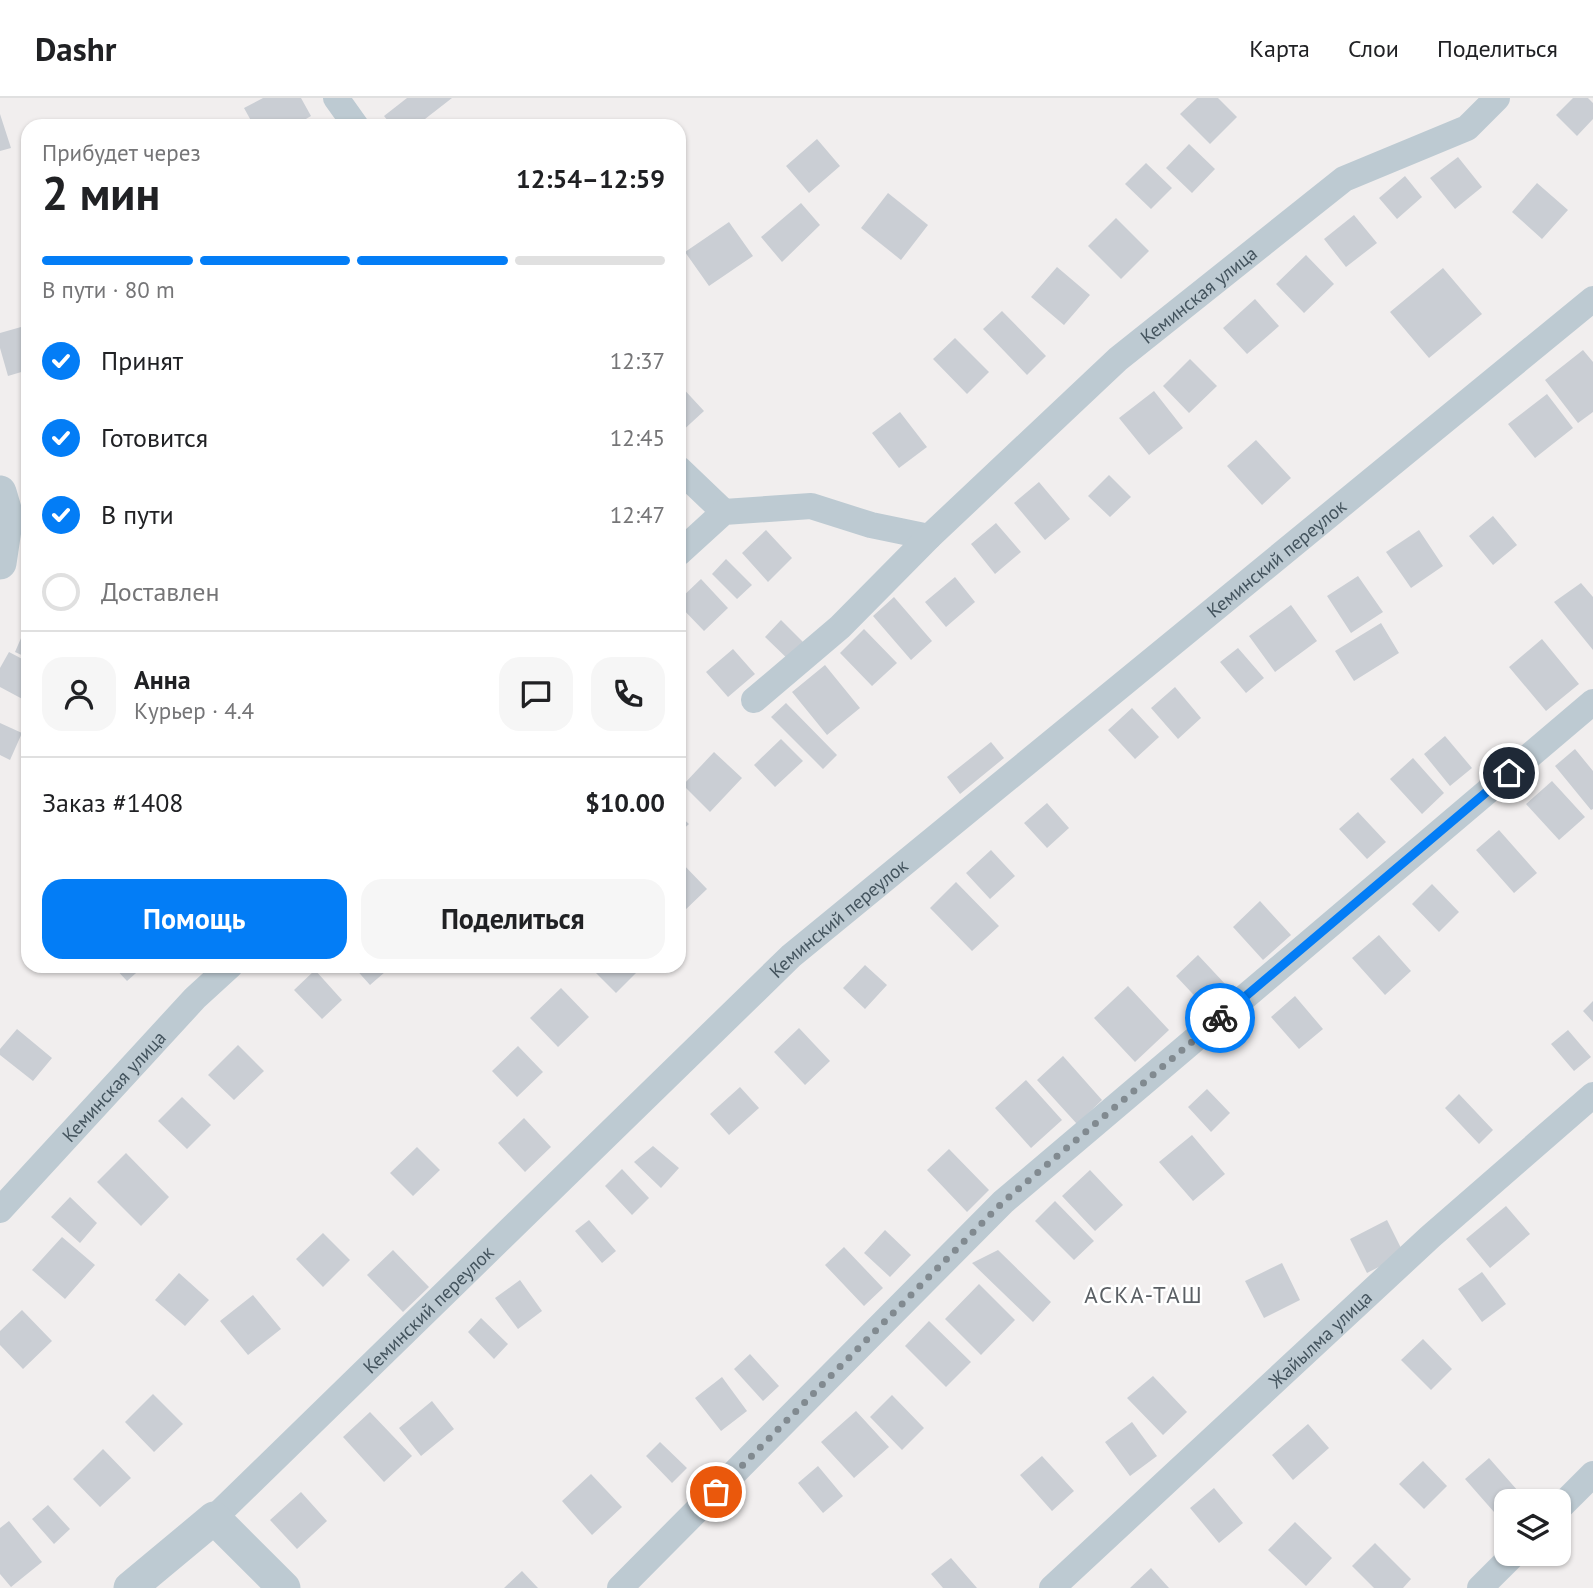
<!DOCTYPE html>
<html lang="ru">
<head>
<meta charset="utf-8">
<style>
	body { margin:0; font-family:"PT Sans",sans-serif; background:#f6f6f6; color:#202124; height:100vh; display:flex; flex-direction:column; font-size:26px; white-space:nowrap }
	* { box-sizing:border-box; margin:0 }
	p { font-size:23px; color:#757577 }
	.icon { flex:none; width:38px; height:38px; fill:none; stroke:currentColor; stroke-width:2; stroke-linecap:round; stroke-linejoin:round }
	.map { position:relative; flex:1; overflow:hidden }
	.details { position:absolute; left:21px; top:21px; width:665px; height:854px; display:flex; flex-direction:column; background:#fff; border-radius:21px; box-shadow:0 2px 5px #0004 }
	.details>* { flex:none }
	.tools { position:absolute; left:1494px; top:1391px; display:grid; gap:14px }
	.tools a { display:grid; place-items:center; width:77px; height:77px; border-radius:14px; background:#fff; box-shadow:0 2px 5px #0004; font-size:35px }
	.pin { position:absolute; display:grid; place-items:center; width:60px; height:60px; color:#fff; margin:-30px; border:4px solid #fff; border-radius:50%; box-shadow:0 2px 7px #0007 }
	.courier { position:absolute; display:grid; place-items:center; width:70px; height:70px; margin:-35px; border:5px solid #037df6; border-radius:50%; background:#fff; color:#222; box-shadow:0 2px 9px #0007 }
	.overview em { font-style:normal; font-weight:700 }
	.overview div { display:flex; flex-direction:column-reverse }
	.overview { display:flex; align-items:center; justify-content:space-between; height:119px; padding:0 21px }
	h1 { font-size:46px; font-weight:700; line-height:52px }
	.bar { display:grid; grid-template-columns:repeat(4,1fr); gap:10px 7px; align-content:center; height:84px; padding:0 21px }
	.bar i { height:9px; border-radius:5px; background:#e0e0e0 }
	.bar .active { background:#037df6 }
	.bar p { grid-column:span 4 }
	.line { display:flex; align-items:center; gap:18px; padding:0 21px; border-top:2px solid #e0e0e0 }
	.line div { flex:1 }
	.round { display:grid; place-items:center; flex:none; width:74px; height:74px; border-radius:21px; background:#f6f6f6 }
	ol { padding:0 21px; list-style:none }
	li { display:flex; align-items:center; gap:21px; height:77px }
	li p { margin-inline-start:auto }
	li .icon { padding:7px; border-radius:50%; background:#037df6; color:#fff; stroke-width:4 }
	li:last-child { color:#757577 }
	li i { width:38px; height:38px; border:4px solid #e0e0e0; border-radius:50% }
	.cta { display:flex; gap:14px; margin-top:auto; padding:14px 21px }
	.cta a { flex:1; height:80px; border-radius:21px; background:#037df6; color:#fff; font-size:28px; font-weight:700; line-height:80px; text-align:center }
	.cta a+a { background:#f6f6f6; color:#202124 }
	header { display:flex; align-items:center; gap:42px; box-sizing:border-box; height:98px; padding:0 35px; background:#fff; border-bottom:2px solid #e0e0e0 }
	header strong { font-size:33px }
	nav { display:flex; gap:38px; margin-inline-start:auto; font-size:24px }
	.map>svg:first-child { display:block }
	.building { fill:#caced4 }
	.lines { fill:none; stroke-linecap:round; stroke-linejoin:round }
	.minor { stroke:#bdcad2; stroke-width:26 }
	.tertiary { stroke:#bdcad2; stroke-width:33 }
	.done { stroke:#818a90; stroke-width:7; stroke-dasharray:0 12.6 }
	.route { stroke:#037df6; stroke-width:9 }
	.labels { text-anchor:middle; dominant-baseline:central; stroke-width:5; stroke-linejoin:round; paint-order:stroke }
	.street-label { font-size:19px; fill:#44545e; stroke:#fff }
	.quarter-label { font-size:23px; letter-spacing:2px; fill:#5a5f64; stroke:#fff }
</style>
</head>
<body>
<header>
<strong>Dashr</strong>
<nav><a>Карта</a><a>Слои</a><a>Поделиться</a></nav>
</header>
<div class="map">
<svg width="1593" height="1490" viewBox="0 0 1593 1490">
	<rect width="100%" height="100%" fill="#f1eeee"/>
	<!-- building -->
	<path class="building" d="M263,0H301L311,18L294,28H254L244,10Z
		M407,0H452L416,28H392L384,18Z
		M1197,0H1218L1237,19L1210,46L1180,16Z
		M1573,0H1588L1593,5V21L1577,38L1556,17Z
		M0,16L11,50L0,53Z
		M817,41L840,68L809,95L786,68Z
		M1189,46L1215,71L1192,95L1166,70Z
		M1458,59L1482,89L1455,111L1430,80Z
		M1146,65L1172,90L1151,111L1125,86Z
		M1405,78L1422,99L1397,121L1379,100Z
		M1537,85L1568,112L1542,141L1512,114Z
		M888,95L928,127L901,162L861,130Z
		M801,105L820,127L782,164L761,139Z
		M1354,117L1377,145L1346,169L1324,141Z
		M1116,120L1149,153L1121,181L1088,148Z
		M729,124L753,158L709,188L685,154Z
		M1306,157L1334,186L1304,215L1276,186Z
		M1057,169L1090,197L1064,227L1031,199Z
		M1443,170L1482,216L1429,260L1390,214Z
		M1255,201L1279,228L1247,256L1223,230Z
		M1002,213L1046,258L1027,277L983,231Z
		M28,227V272L8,278L0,250V235Z
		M955,240L989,274L967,296L933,261Z
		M1583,252L1593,264V314L1578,325L1545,282Z
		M1190,261L1217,288L1189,315L1163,288Z
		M679,286L704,313L679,336Z
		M1154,293L1183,330L1149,357L1119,320Z
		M1547,296L1573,330L1535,360L1508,326Z
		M900,314L927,349L899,370L872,335Z
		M1256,342L1291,380L1262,407L1227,368Z
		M1109,377L1131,399L1110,419L1088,398Z
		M1039,384L1070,421L1045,442L1014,405Z
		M1493,418L1517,447L1493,467L1469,438Z
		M996,425L1021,454L995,476L971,446Z
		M766,432L792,460L768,484L742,455Z
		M1419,432L1443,468L1411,490L1386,454Z
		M726,461L752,487L737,501L712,476Z
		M1358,478L1383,514L1351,535L1327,498Z
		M955,479L975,504L946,529L925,504Z
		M701,481L728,510L704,533L679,507V502Z
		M1581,485L1593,499V552L1554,504Z
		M894,499L932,543L911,562L873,518Z
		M1291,507L1317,543L1275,574L1249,538Z
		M781,522L809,550L793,566L765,539Z
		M28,524V560L15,554Z
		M1381,525L1399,555L1354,583L1335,553Z
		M864,531L897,565L872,588L840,555Z
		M1542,541L1579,586L1546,613L1509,569Z
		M1238,550L1264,580L1246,595L1220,564Z
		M733,551L755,576L728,599L706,574Z
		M9,554L28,564V604L0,589V570Z
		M825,567L860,610L827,637L792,594Z
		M1175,589L1201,620L1178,641L1151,610Z
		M786,605L837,657L823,671L771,619Z
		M1132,610L1159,639L1135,661L1108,632Z
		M0,625L22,635L10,662L0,657Z
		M1445,638L1472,670L1450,688L1424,656Z
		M781,641L803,663L775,689L754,667Z
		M991,644L1004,660L960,696L947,679Z
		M1575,651L1593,673V711L1591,712L1555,668Z
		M714,654L742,680L710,714L683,687Z
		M1413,660L1444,695L1422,716L1390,681Z
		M1552,683L1585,719L1559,742L1526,706Z
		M1047,705L1069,730L1047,750L1024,725Z
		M1358,714L1386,744L1367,761L1339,731Z
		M679,717L689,726L679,735Z
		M1499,732L1537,775L1514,795L1476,752Z
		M991,752L1015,778L990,801L966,775Z
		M679,762L707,791L682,815L679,812Z
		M956,784L999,828L972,853L930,810Z
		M1432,786L1459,814L1439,834L1412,806Z
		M1260,803L1291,837L1263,862L1233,829Z
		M1379,837L1411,873L1385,897L1352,860Z
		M1198,857L1227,888L1205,909L1176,878Z
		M865,867L887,887L865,911L843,890Z
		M113,868H144L127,883Z
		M353,868H380L385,874L370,887Z
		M589,868H635L639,872L616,895Z
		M315,872L342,902L322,921L294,892Z
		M1128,888L1169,932L1135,964L1094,920Z
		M561,890L589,919L558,949L530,920Z
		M1295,898L1323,931L1299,951L1271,919Z
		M1593,903V924L1583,913Z
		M799,930L830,963L805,987L774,954Z
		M17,931L52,960L33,983L0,957V951Z
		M1568,932L1591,959L1574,973L1551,946Z
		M238,947L264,973L234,1002L208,977Z
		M518,948L543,974L517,999L492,973Z
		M1063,958L1102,1002L1077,1026L1037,982Z
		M1026,982L1062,1022L1031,1050L995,1010Z
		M740,989L759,1010L729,1037L710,1016Z
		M1207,991L1230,1015L1211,1034L1188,1009Z
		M1459,996L1493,1032L1479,1046L1445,1010Z
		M182,999L211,1027L187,1051L158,1023Z
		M524,1020L551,1049L525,1074L498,1045Z
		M1192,1037L1225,1076L1193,1103L1159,1064Z
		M653,1048L679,1070L661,1090L634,1064Z
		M417,1049L440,1072L413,1098L390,1075Z
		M949,1051L989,1092L967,1114L927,1072Z
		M126,1055L169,1099L141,1128L97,1084Z
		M622,1071L649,1100L632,1117L605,1088Z
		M1090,1072L1123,1107L1095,1133L1062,1098Z
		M70,1099L97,1125L80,1145L51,1119Z
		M1055,1103L1094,1143L1074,1162L1035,1123Z
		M1506,1108L1530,1136L1490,1170L1466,1141Z
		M589,1122L616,1153L602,1165L575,1133Z
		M1387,1122L1404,1156L1367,1175L1350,1141Z
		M885,1132L911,1157L890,1179L864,1155Z
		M323,1135L350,1162L323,1189L296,1161Z
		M62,1139L95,1167L65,1201L32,1172Z
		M844,1149L883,1190L864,1208L825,1167Z
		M393,1152L429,1189L403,1214L367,1177Z
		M998,1152L1051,1204L1033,1224L972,1165Z
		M1282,1165L1300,1202L1264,1220L1245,1183Z
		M1482,1174L1506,1206L1482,1224L1458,1191Z
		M179,1175L209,1202L185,1228L155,1202Z
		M520,1182L542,1213L518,1231L495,1200Z
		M979,1186L1015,1222L981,1257L945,1221Z
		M253,1197L281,1231L248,1257L220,1223Z
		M22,1212L52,1243L23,1271L0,1247V1233Z
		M481,1220L508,1246L494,1261L468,1234Z
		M929,1223L971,1264L946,1289L905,1248Z
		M1423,1241L1452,1271L1431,1292L1401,1262Z
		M750,1256L779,1288L763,1303L734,1271Z
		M1153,1278L1187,1314L1163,1337L1127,1300Z
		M722,1279L747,1313L721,1333L695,1300Z
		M153,1296L183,1326L154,1354L125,1324Z
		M892,1297L924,1330L902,1352L870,1319Z
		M432,1303L454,1331L421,1358L399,1330Z
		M856,1313L889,1349L854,1380L821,1344Z
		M370,1314L412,1358L384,1384L343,1339Z
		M1132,1324L1157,1358L1130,1378L1105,1344Z
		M1308,1326L1329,1350L1293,1382L1272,1357Z
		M660,1344L687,1370L672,1385L646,1358Z
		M103,1351L131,1380L100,1409L73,1381Z
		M1042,1358L1074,1393L1052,1413L1020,1377Z
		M1489,1360L1518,1393L1494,1414L1465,1381Z
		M1423,1363L1447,1388L1424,1411L1399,1386Z
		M818,1368L843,1398L823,1415L798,1385Z
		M591,1376L622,1409L592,1437L562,1403Z
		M1214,1390L1243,1425L1219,1445L1190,1410Z
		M301,1394L327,1423L297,1451L270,1422Z
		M48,1407L70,1431L54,1446L32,1421Z
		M9,1423L42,1464L11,1489L0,1476V1430Z
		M1295,1424L1332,1460L1306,1488L1268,1452Z
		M1375,1445L1411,1481L1403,1490H1374L1352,1468Z
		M951,1460L977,1490H943L931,1476Z
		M1151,1470L1169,1490H1130Z
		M522,1473L538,1490H504Z"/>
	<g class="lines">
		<!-- minor -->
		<g class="minor">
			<path d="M336,0L356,28"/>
			<path d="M679,371L724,414"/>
			<path d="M679,455L724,414L811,408L871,427L929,439"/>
			<path id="s1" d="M754,602L840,529L929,439L1118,261L1344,81L1467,30L1497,0"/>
			<path id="s2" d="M0,1112L195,900L230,868"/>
			<path d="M1559,1410L1593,1376"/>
			<path id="s3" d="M214,1420L791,858L1593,201"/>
			<path d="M620,1490L1003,1104L1593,604"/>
			<path id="s4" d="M1052,1490L1430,1139L1593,997"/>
			<path d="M1480,1490L1514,1456"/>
		</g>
		<!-- tertiary -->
		<path class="tertiary" d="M0,394L7,418L0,465
			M130,1490L214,1420L284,1490"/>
	</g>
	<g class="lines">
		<!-- done -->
		<path class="done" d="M716,1394L1003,1104L1220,920"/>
		<!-- route -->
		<path class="route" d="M1220,920L1509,675"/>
	</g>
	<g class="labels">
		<!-- street labels -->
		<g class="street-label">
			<text stroke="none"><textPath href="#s1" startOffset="602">Кеминская улица</textPath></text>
			<text stroke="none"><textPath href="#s3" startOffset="1433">Кеминский переулок</textPath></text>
			<text stroke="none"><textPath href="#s3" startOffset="866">Кеминский переулок</textPath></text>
			<text stroke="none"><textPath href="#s2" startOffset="168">Кеминская улица</textPath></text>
			<text stroke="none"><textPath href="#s3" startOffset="299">Кеминский переулок</textPath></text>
			<text stroke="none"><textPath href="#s4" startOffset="366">Жайылма улица</textPath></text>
		</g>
		<!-- quarter labels -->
		<g class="quarter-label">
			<text x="1144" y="1196">АСКА-ТАШ</text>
		</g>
	</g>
</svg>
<div class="tools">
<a><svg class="icon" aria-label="layers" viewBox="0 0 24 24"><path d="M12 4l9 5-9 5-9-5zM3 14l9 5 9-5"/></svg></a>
</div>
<div class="pin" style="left:716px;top:1394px;background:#ea580c"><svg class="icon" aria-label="bag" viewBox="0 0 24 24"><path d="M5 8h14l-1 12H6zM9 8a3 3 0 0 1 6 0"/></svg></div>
<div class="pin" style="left:1509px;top:675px;background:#1f2937"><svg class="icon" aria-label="home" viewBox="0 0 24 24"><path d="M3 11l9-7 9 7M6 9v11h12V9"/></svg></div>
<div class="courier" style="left:1220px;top:920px"><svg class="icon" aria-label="bike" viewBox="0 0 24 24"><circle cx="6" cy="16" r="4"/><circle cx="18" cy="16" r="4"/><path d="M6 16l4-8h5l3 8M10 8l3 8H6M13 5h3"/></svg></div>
<section class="details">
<div class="overview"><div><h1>2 мин</h1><p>Прибудет через</p></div><em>12:54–12:59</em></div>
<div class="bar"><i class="active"></i><i class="active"></i><i class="active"></i><i></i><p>В пути · 80 m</p></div>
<ol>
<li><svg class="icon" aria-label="check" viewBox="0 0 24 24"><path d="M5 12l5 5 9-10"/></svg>Принят<p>12:37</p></li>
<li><svg class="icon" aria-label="check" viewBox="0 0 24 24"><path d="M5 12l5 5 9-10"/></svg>Готовится<p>12:45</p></li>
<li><svg class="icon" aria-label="check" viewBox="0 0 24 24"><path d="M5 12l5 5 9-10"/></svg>В пути<p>12:47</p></li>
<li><i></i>Доставлен</li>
</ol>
<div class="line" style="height:126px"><a class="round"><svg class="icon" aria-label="person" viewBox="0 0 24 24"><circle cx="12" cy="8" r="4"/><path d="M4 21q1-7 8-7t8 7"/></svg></a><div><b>Анна</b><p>Курьер · 4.4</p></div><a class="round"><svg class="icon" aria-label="chat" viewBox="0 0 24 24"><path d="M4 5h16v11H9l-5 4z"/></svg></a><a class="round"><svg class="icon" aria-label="phone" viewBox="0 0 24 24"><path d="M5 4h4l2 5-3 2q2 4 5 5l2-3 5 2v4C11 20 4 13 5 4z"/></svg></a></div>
<div class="line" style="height:91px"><div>Заказ #1408</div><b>$10.00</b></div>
<div class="cta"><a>Помощь</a><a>Поделиться</a></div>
</section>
</div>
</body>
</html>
